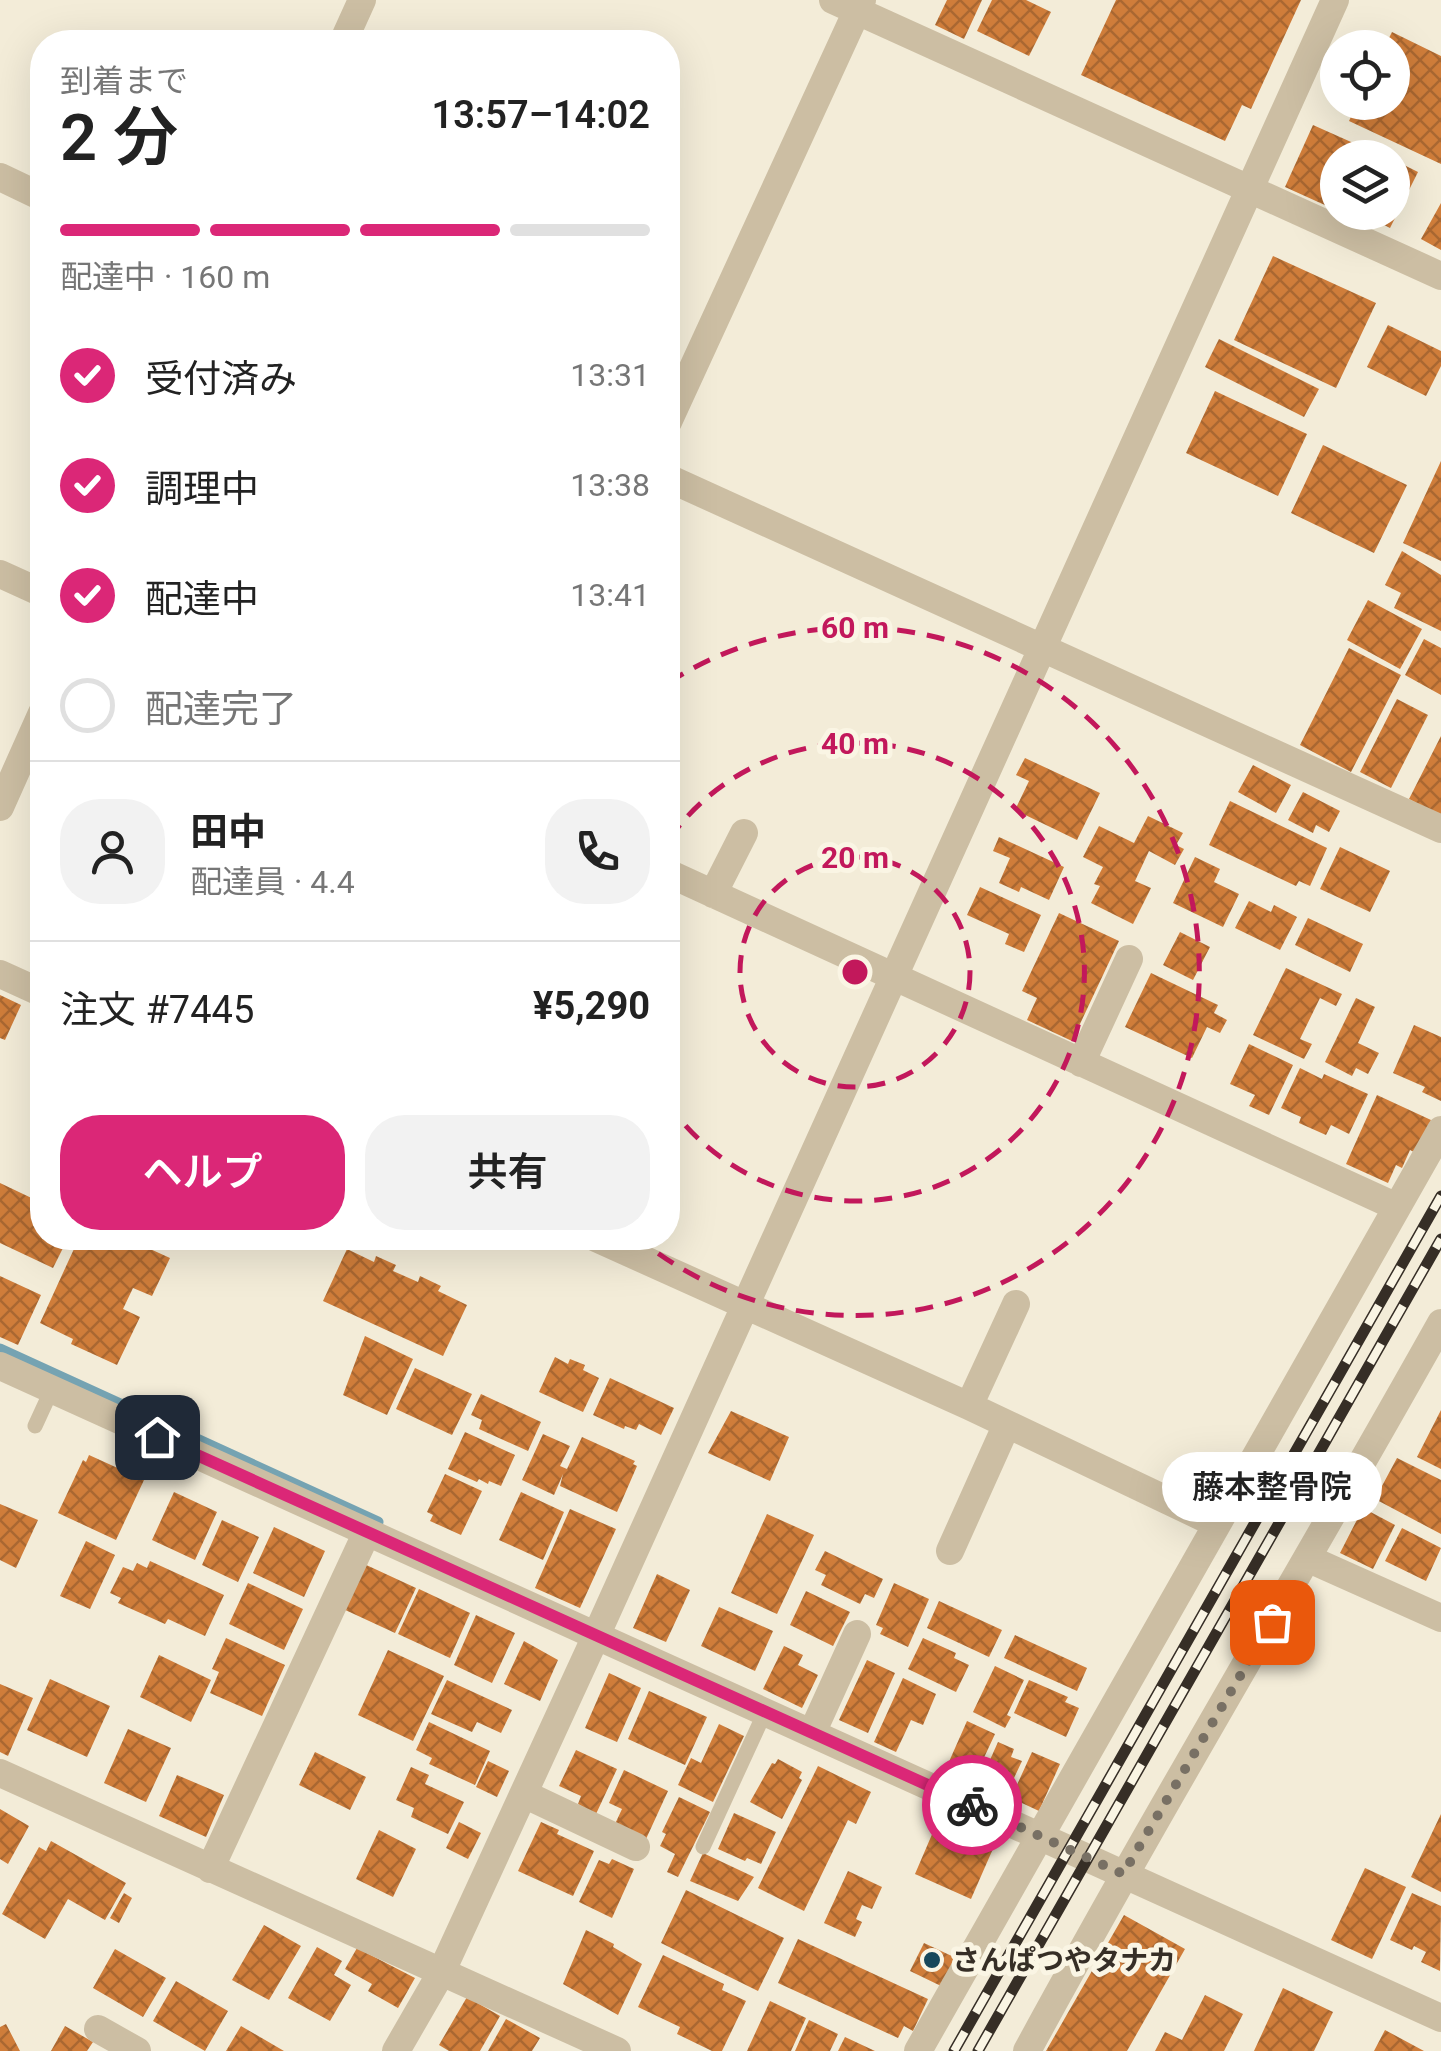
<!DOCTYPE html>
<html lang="ja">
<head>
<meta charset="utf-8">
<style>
	body { margin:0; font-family:Roboto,"Noto Sans JP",sans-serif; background:#f2f2f2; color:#222; height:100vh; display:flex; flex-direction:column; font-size:38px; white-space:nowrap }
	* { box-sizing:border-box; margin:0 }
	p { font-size:32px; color:#767676 }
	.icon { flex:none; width:55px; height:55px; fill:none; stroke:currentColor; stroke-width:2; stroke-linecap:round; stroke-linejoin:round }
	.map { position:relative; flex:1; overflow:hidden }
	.sheet { position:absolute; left:30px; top:30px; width:650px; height:1220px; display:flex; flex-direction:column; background:#fff; border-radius:40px; box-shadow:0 10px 40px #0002 }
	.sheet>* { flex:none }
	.controls { position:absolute; left:1320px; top:30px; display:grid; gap:20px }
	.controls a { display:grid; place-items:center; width:90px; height:90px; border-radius:50%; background:#fff; box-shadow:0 10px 40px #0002; font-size:50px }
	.pin { position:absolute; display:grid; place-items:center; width:85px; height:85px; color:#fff; margin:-42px; border-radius:20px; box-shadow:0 5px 15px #0006 }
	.courier { position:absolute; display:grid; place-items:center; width:100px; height:100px; margin:-50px; border:8px solid #db2777; border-radius:50%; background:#fff; color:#222; box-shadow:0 2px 12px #0007 }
	.bubble { position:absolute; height:70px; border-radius:35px; background:#fff; box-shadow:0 10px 40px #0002; font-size:32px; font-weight:600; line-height:70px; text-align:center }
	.summary em { font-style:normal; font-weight:600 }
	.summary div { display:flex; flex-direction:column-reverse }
	.summary { display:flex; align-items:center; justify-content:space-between; height:170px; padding:0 30px }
	h1 { font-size:65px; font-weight:600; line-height:75px }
	.bar { display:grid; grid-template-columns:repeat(4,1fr); gap:15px 10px; align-content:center; height:120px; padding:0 30px }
	.bar i { height:12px; border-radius:8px; background:#e0e0e0 }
	.bar .active { background:#db2777 }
	.bar p { grid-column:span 4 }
	.line { display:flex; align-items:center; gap:25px; padding:0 30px; border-top:2px solid #e0e0e0 }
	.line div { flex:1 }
	.round { display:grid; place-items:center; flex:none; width:105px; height:105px; border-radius:40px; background:#f2f2f2 }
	ol { padding:0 30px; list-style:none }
	li { display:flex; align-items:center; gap:30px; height:110px }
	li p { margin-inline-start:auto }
	li .icon { padding:10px; border-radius:50%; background:#db2777; color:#fff; stroke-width:4 }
	li:last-child { color:#767676 }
	li i { width:55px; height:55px; border:5px solid #e0e0e0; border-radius:50% }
	.action { display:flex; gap:20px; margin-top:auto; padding:20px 30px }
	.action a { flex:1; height:115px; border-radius:40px; background:#db2777; color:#fff; font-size:40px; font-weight:600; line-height:115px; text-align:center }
	.action a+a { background:#f2f2f2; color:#222 }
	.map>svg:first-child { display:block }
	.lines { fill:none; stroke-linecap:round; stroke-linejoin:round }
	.stream { stroke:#75a3b2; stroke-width:11 }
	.building { fill:url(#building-cross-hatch) }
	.service { stroke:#ccbea3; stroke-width:15 }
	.minor { stroke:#ccbea3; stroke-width:28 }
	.rail-casing { stroke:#362e26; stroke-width:11 }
	.rail { stroke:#faf5e4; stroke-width:8; stroke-dasharray:22; stroke-linecap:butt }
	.done { stroke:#787064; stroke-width:10; stroke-dasharray:0 18 }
	.route { stroke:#db2777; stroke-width:12 }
	.ring { fill:none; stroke:#c2185b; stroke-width:5; stroke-dasharray:18 12 }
	.poi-dot { fill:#18485b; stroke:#faf5e4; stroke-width:4 }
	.labels { text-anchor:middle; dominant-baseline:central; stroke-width:10; stroke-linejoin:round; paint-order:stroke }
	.poi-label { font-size:28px; font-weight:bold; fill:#362e26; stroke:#faf5e4; text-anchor:start }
	.centre { fill:#c2185b; stroke:#faf5e4; stroke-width:5 }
	.ring-label { font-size:30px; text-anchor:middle; font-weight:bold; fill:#c2185b; stroke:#faf5e4; stroke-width:10; stroke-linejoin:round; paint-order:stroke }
</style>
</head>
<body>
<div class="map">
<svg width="1441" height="2051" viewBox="0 0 1441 2051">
	<defs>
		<pattern id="building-cross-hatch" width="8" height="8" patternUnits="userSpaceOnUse" patternTransform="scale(2.5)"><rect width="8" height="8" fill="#cf7d3a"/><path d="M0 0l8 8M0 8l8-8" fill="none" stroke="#a96731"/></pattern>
	</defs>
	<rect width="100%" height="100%" fill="#f3ecd8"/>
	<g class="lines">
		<!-- stream -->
		<path class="stream" d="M0,1349L378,1522"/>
	</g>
	<!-- building -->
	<path class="building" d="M947,0H982L964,39L935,25Z
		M992,0H1026L1051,12L1029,56L977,31Z
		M1116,0H1301L1251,109L1242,105L1225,141L1081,75Z
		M1392,32L1441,56V164L1349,121L1358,102H1392V48H1384Z
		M1313,125L1378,154L1376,158H1338V211L1285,187Z
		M1392,159L1418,172L1390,228L1359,212H1392Z
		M1441,203V250L1421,239Z
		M1273,256L1376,303L1336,388L1234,340Z
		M1388,325L1441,351V366L1426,396L1367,367Z
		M1219,339L1319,389L1304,417L1205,367Z
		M1215,391L1307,434L1278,496L1186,453Z
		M1323,445L1407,485L1374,553L1291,513Z
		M1441,461V561L1403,543Z
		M1402,551L1441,575V631L1394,608L1401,593L1385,585Z
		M1368,600L1422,629L1400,669L1347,640Z
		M1424,639L1441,648V695L1405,675Z
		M1349,648L1401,675L1351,772L1300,745Z
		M1397,699L1428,715L1391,788L1360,772Z
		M1441,736V816L1409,799Z
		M1025,758L1100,793L1077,840L1015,810L1029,781L1016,775Z
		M1253,765L1291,785L1276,813L1238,792Z
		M1303,792L1340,811L1329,832L1316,825L1313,833L1288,820Z
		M1230,801L1327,848L1310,886L1299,881L1296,886L1209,845Z
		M1148,816L1183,833L1176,845L1184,849L1175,865L1149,851L1135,881L1151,888L1133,924L1091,903L1100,886L1094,884L1103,867L1083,857L1099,826L1134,843Z
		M999,837L1064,867L1049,900L1021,887L1019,892L999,883L1010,858L993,851Z
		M1340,847L1390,871L1370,912L1320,889Z
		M1195,857L1220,869L1214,882L1239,894L1223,927L1173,903Z
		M980,887L1041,915L1024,952L1005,944L1009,934L967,915Z
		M1249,901L1271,912L1274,905L1297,917L1280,950L1235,928Z
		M1059,913L1119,941L1072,1041L1027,1020L1037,998L1022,991Z
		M1308,918L1363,944L1350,972L1295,945Z
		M1180,932L1210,947L1193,980L1163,965Z
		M1286,968L1342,994L1336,1006L1320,998L1300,1039L1312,1044L1304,1059L1253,1035Z
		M1151,973L1218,1005L1214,1013L1227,1020L1220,1033L1207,1027L1192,1058L1125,1027Z
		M0,995L21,1005L5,1040L0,1038Z
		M1356,998L1375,1007L1358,1043L1379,1053L1368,1074L1356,1068L1352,1076L1325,1062Z
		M1414,1025L1441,1037V1101L1422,1092L1425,1087L1393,1073Z
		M1249,1044L1293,1065L1269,1115L1249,1106L1255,1095L1230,1084Z
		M1300,1068L1322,1079L1324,1074L1368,1094L1349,1134L1331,1125L1326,1135L1299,1123L1301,1117L1281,1108Z
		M1377,1095L1431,1120L1416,1153L1410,1150L1402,1168L1396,1165L1388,1183L1346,1164Z
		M0,1183L42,1203V1238H68L53,1268L0,1243Z
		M79,1238H126L170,1258L152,1296L133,1288L123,1309L140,1317L117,1365L71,1344L73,1339L40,1323Z
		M347,1249L374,1262L376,1256L396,1265L393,1271L418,1282L420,1276L441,1286L438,1291L467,1305L443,1356L323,1301Z
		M0,1276L41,1295L18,1345L0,1337Z
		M365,1336L413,1359L387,1415L343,1395Z
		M555,1357L568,1364L570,1359L585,1365L583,1370L599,1378L583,1412L539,1392Z
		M415,1368L472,1394L452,1435L396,1409Z
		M610,1378L674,1408L661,1435L639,1424L636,1430L625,1426L624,1429L593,1415Z
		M481,1394L541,1422L528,1451L479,1429L482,1420L471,1415Z
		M1441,1410V1469L1417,1457Z
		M731,1411L789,1437L770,1481L708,1453Z
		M465,1432L515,1455L501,1486L489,1481L488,1484L479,1479L477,1482L448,1469Z
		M543,1434L570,1446L560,1466L567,1469L582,1437L635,1461L633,1464L637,1466L617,1512L560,1486L563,1474L554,1495L522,1480Z
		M89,1455L144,1480L116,1540L58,1513L83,1460L86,1462Z
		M1397,1458L1441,1480V1534L1375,1499Z
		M445,1474L482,1491L461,1535L430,1521L433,1515L427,1512Z
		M174,1492L217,1512L195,1560L152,1540Z
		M521,1492L564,1512L543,1560L499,1540Z
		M0,1504L38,1520L16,1568L0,1560Z
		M1363,1508L1395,1525L1373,1569L1340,1553Z
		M570,1509L616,1529L580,1608L535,1588Z
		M767,1514L814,1535L777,1614L731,1593Z
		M222,1520L259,1537L238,1582L202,1565Z
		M274,1527L325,1551L304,1597L253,1573Z
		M1402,1528L1441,1548L1426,1581L1385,1561Z
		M86,1541L115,1555L90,1609L60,1596Z
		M825,1551L883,1579L874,1598L865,1594L860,1604L821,1585L826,1575L815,1570Z
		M150,1561L224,1595L205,1636L168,1619L165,1624L118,1603L121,1598L110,1593L123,1567L133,1571L137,1563L147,1568Z
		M362,1563L416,1588L395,1633L341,1608Z
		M657,1574L690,1590L666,1642L633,1628Z
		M248,1583L303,1609L284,1650L229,1624Z
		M894,1583L929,1599L908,1647L880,1634L883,1628L876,1625Z
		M419,1589L470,1613L450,1658L398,1634Z
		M806,1591L850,1612L833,1646L790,1625Z
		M939,1601L1002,1630L989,1657L927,1628Z
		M719,1607L773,1631L755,1671L701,1646Z
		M476,1615L515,1633L492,1683L454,1665Z
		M1015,1635L1087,1668L1077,1691L1004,1658Z
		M226,1638L285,1665L262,1716L210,1693L219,1672L212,1669Z
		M923,1638L956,1653L954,1658L969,1665L956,1692L908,1669Z
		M524,1641L558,1660L540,1701L504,1684Z
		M784,1646L803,1655L798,1665L818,1675L802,1708L763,1689Z
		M388,1650L444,1676L413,1741L358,1715Z
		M159,1655L211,1680L191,1722L140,1697Z
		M867,1660L895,1673L868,1733L839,1720Z
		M995,1666L1024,1680L1007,1715L1011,1717L1005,1728L973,1712Z
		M609,1673L641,1688L617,1742L585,1728Z
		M903,1678L936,1694L923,1725L911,1720L896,1752L874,1742Z
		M50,1679L110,1706L87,1757L27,1730Z
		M447,1680L512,1710L501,1733L477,1722L472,1732L431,1714Z
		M1029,1680L1068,1697L1065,1702L1079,1708L1066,1737L1014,1713Z
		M0,1684L33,1698L8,1756L0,1752Z
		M649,1691L707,1717L685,1765L628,1739Z
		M967,1721L995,1734L975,1777L948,1764Z
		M429,1722L490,1751L475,1785L429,1764L432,1758L416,1750Z
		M719,1724L744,1736L713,1802L678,1785L691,1758L701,1763Z
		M128,1729L171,1748L146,1802L104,1783Z
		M998,1742L1014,1749L1011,1757L1022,1761L1007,1793L981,1780Z
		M576,1750L617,1769L596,1814L578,1804L581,1796L559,1786Z
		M315,1752L366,1777L350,1810L299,1785Z
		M1032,1752L1060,1764L1039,1811L1011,1798Z
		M778,1759L802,1772L799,1778L802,1780L782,1819L750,1802L772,1763L775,1764Z
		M488,1761L509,1771L497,1797L476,1787Z
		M818,1766L871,1792L856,1824L848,1820L804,1911L758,1888Z
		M411,1767L429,1775L425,1784L464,1802L448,1834L411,1817L414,1808L396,1800Z
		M624,1770L668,1791L646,1839L615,1824L622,1809L609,1803Z
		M177,1775L224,1795L206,1837L159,1816Z
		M679,1797L710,1812L678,1877L667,1872L675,1854L660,1846L666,1834L662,1832Z
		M0,1809L29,1826L8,1864L0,1859Z
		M942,1811L999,1835L971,1899L915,1874Z
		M734,1813L776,1832L761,1864L747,1858L745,1861L718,1849Z
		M1441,1814V1892L1411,1877Z
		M459,1822L481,1833L468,1859L446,1848Z
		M541,1822L559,1830L557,1834L594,1851L573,1896L518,1871Z
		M379,1830L416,1849L393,1897L356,1879Z
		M51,1841L126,1883L105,1920L68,1899L45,1939L2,1914L39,1847L46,1851Z
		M703,1853L754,1877L738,1901L690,1881Z
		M612,1859L634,1869L612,1918L579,1902L599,1860L609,1864Z
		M1365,1868L1406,1887L1372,1959L1331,1940Z
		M848,1871L882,1887L872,1909L862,1905L856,1919L862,1922L855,1937L824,1923Z
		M686,1890L784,1938L758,1991L661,1943Z
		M124,1893L132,1898L119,1923L110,1918Z
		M1412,1893L1441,1906L1440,1971L1421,1962L1426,1952L1414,1946L1412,1950L1390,1940Z
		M1124,1915L1185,1949L1127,2051H1046Z
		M264,1925L301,1946L269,2000L232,1980Z
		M586,1930L614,1944L613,1947L642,1964L618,2015L563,1984Z
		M798,1939L928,1999L913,2031L904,2026L898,2038L778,1983Z
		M924,1943L956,1958L941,1986L910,1971Z
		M317,1947L342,1961L334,1975L351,1985L330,2021L288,1998Z
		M357,1948L415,1978L398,2008L368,1991L372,1984L345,1969Z
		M115,1949L166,1978L143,2017L93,1988Z
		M663,1955L724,1984L722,1990L746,2001L722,2051H712L677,2034L680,2027L638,2007Z
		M176,1981L228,2011L205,2051L153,2021Z
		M1283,1988L1333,2012L1314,2051H1254Z
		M1205,1995L1243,2014L1224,2051H1155L1165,2032L1182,2040Z
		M467,1997L500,2016L480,2051H449L439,2045Z
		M770,2001L806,2018L791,2051H747Z
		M506,2019L540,2038L532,2051H488Z
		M809,2020L838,2034L830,2051H795Z
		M6,2024L20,2051H0V2027Z
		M65,2026L93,2042L87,2051H51Z
		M241,2026L284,2051H226Z
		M1385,2030L1424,2051H1374Z
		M845,2037L875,2051H838Z"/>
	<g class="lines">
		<!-- service -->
		<path class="service" d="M35,1426L52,1389
			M703,1847L765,1712"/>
		<!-- minor -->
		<path class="minor" d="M833,0L1441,276
			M343,42L362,0
			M0,177L42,197
			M668,422L862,0
			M668,478L1441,829
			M0,574L42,593
			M0,807L42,713
			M668,873L1397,1207
			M713,894L744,833
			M0,974L42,993
			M1081,1063L1129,959
			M596,1238L969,1406L1217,1524
			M0,1366L1441,2018
			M969,1406L1016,1304
			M950,1551L1007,1424
			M1309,1559L1441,1618
			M812,1733L857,1634
			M0,1773L617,2051
			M524,1794L636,1847
			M210,1869L367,1532
			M98,2029L137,2051
			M396,2051L441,1973L596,1636L1335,0
			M918,2051L1441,1130
			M1027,2051C1160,1806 1305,1566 1441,1323"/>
		<!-- rail casing -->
		<g class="rail-casing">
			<path id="rail" d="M954,2051L1441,1196
				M978,2051L1441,1239"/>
		</g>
		<!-- rail -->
		<use href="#rail" class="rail"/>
	</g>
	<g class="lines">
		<!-- done -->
		<path class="done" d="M972,1805L1123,1874L1272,1622"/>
		<!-- route -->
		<path class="route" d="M157,1437L972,1805"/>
	</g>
	<!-- distance rings -->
	<g class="ring">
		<circle cx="855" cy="972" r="115"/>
		<path d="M669 839A229 229 0 1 1 669 1105"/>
		<path d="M668 683A344 344 0 1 1 639 1239"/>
	</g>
	<!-- markers -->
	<circle class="poi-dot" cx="932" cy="1960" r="10"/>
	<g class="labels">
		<!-- poi labels -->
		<g class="poi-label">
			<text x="952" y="1960">さんぱつやタナカ</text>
		</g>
	</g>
	<circle cx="855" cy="972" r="15" class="centre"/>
	<g class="ring-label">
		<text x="855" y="638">60 m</text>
		<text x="855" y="754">40 m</text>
		<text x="855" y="868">20 m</text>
	</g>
</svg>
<div class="controls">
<a><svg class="icon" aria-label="locate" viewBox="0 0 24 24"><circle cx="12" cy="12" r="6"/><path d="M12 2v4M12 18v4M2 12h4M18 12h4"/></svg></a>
<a><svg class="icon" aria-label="layers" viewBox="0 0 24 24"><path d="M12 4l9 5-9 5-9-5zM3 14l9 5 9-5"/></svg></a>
</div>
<div class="pin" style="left:1272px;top:1622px;background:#ea580c"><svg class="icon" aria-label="bag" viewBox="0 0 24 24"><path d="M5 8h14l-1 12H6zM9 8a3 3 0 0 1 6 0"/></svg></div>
<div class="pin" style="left:157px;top:1437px;background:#1f2937"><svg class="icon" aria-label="home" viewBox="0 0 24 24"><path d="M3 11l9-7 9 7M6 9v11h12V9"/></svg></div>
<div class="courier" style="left:972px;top:1805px"><svg class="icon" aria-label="bike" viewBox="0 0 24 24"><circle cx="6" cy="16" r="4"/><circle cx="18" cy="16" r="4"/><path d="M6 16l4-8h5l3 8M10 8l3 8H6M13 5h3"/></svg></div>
<div class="bubble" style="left:1162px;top:1452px;width:220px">藤本整骨院</div>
<section class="sheet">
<div class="summary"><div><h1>2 分</h1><p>到着まで</p></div><em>13:57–14:02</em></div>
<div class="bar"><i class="active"></i><i class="active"></i><i class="active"></i><i></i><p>配達中 · 160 m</p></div>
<ol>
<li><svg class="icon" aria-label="check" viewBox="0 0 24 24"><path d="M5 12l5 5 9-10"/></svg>受付済み<p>13:31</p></li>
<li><svg class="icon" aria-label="check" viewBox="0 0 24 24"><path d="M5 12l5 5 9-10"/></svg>調理中<p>13:38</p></li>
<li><svg class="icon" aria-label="check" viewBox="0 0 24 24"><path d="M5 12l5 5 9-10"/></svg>配達中<p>13:41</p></li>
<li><i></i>配達完了</li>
</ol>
<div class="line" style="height:180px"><a class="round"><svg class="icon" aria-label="person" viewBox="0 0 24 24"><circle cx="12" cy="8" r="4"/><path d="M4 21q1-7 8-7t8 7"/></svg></a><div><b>田中</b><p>配達員 · 4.4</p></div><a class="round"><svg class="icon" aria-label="phone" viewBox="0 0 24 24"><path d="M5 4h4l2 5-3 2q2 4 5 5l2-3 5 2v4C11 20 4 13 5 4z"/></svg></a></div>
<div class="line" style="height:130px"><div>注文 #7445</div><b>¥5,290</b></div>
<div class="action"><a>ヘルプ</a><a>共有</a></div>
</section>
</div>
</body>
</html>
